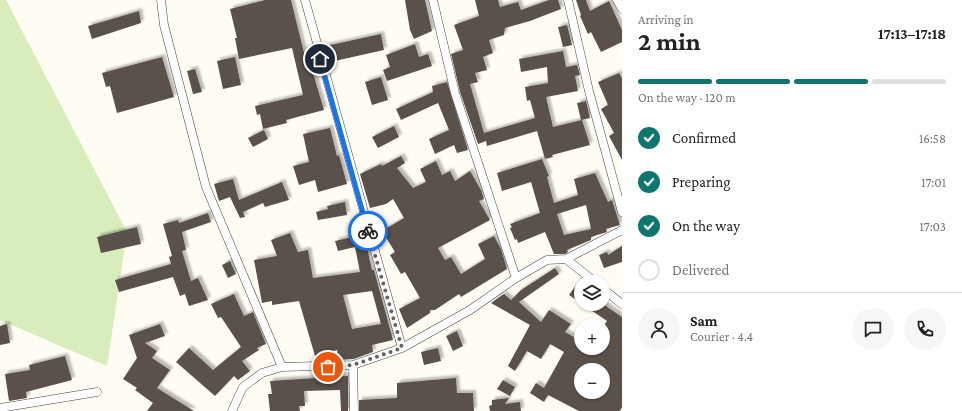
<!DOCTYPE html>
<html lang="en">
<head>
<meta charset="utf-8">
<style>
	body { margin:0; font-family:"Crimson Pro",serif; background:#f6f6f6; color:#222; height:100vh; display:flex; flex-direction:column; font-size:15px; white-space:nowrap }
	* { box-sizing:border-box; margin:0 }
	p { font-size:13px; color:#767676 }
	.icon { flex:none; width:22px; height:22px; fill:none; stroke:currentColor; stroke-width:2; stroke-linecap:round; stroke-linejoin:round }
	.map { position:relative; flex:1; overflow:hidden }
	.details { display:flex; flex-direction:column; background:#fff; width:340px }
	.details>* { flex:none }
	.controls { position:absolute; left:574px; top:275px; display:grid; gap:8px }
	.controls a { display:grid; place-items:center; width:36px; height:36px; border-radius:50%; background:#fff; box-shadow:0 1px 3px #0004; font-size:20px }
	.pin { position:absolute; display:grid; place-items:center; width:34px; height:34px; color:#fff; margin:-17px; border:2px solid #fff; border-radius:50%; box-shadow:0 1px 4px #0007 }
	.courier { position:absolute; display:grid; place-items:center; width:40px; height:40px; margin:-20px; border:3px solid #1a73e8; border-radius:50%; background:#fff; color:#222; box-shadow:0 1px 5px #0007 }
	.headline em { font-style:normal; font-weight:700 }
	.headline div { display:flex; flex-direction:column-reverse }
	.headline { display:flex; align-items:center; justify-content:space-between; height:68px; padding:0 16px }
	h1 { font-size:26px; font-weight:700; line-height:30px }
	.bar { display:grid; grid-template-columns:repeat(4,1fr); gap:6px 4px; align-content:center; height:48px; padding:0 16px }
	.bar i { height:5px; border-radius:3px; background:#e0e0e0 }
	.bar .on { background:#0f766e }
	.bar p { grid-column:span 4 }
	.line { display:flex; align-items:center; gap:10px; padding:0 16px; border-top:1px solid #e0e0e0 }
	.line div { flex:1 }
	.round { display:grid; place-items:center; flex:none; width:42px; height:42px; border-radius:21px; background:#f6f6f6 }
	ol { padding:0 16px; list-style:none }
	li { display:flex; align-items:center; gap:12px; height:44px }
	li p { margin-inline-start:auto }
	li .icon { padding:4px; border-radius:50%; background:#0f766e; color:#fff; stroke-width:4 }
	li:last-child { color:#767676 }
	li i { width:22px; height:22px; border:2px solid #e0e0e0; border-radius:50% }
	main { display:flex; flex:1; min-height:0 }
	.map>svg:first-child { display:block }
	.green { fill:#d8edbb }
	.building { fill:#5a514c; fill-rule:evenodd; filter:url(#shadow) }
	.lines { fill:none; stroke-linecap:round; stroke-linejoin:round }
	.minor-casing { stroke:#444; stroke-width:9 }
	.minor { stroke:#fff; stroke-width:8 }
	.done { stroke:#646360; stroke-width:4; stroke-dasharray:0 7.2 }
	.route { stroke:#1a73e8; stroke-width:5 }
</style>
</head>
<body>
<main>
<div class="map">
<svg width="622" height="411" viewBox="0 0 622 411">
	<defs>
		<filter id="shadow"><feDropShadow dx="3" dy="-3" stdDeviation="1" flood-color="#0004"/></filter>
	</defs>
	<rect width="100%" height="100%" fill="#fffcf4"/>
	<!-- green -->
	<path class="green" d="M0,0H6L127,232L107,366L0,320Z"/>
	<!-- building -->
	<path class="building" d="M265,0H291L304,53H307L324,110L286,120L287,123L263,129L260,114L257,115L255,106L303,95L292,48L239,59L235,38H237L230,9Z
		M405,0H425L432,31L414,39L410,30Z
		M475,0H498L500,7L518,2L521,10L549,0H558L561,9L530,21L505,28L504,35L489,40L493,53L483,57L487,70L475,73L478,82L470,84L484,133L535,118L530,100L527,101L525,87L548,83L547,67L521,72L519,59L563,51L566,67L577,65L580,75L575,76L578,91L546,97L553,127L582,120L590,145L552,155L553,157L545,159L537,131L487,146L486,141L478,144L460,92L451,54L463,50L454,25L479,16Z
		M576,0H586L590,11L609,1L622,30V42L601,52L591,32L588,34L580,16L581,15Z
		M139,11L141,23L92,39L88,26Z
		M567,25L572,45L563,47L558,27Z
		M381,34L384,50L330,62L326,46Z
		M415,44L419,57L428,54L432,66L387,81L383,70L390,67L386,55Z
		M162,57L174,97L117,113L110,86L106,87L102,73Z
		M235,57L241,85L223,89L217,61Z
		M195,69L202,92L193,94L187,71Z
		M619,73L622,78V160L609,136L614,133L601,109L608,105L598,82Z
		M381,77L388,100L372,105L365,82Z
		M447,82L468,150L457,153L454,145L435,154L429,139L449,130L438,103L401,120L396,109L433,92L432,86Z
		M586,101L590,118L581,120L577,103Z
		M394,126L399,137L378,148L372,137Z
		M330,128L337,156L339,155L347,184L318,192L315,180L299,185L293,166L309,162L303,134Z
		M264,130L268,139L253,147L248,138Z
		M401,156L405,163L397,168L413,188L426,182L420,169L436,161L442,175L450,171L455,181L470,171L481,190L484,199L479,201L490,220L438,248L445,260L451,257L461,274L485,259L478,244L494,236L501,249L507,269L461,297L459,294L435,310H430V313L407,328L399,309L420,298L405,272L401,274L390,255L395,252L382,231L404,218L393,199L386,204L370,208L360,174L381,164L382,166Z
		M542,159L549,176L547,177L554,203L578,195L574,179L595,173L608,202L612,200L620,225L606,229L607,232L591,237V240L567,250L568,252L565,254H554L545,232L518,243L517,239L515,240L510,228L512,227L510,224L540,213L531,182L502,191L497,173ZM586,205L591,229L564,235L557,214Z
		M233,179L239,200L282,182L289,200L265,207L263,203L243,212L245,217L240,218L230,197L219,201L214,184Z
		M345,202L347,215L318,220L316,212L328,209L327,206Z
		M208,213L211,222L182,232L186,250L182,251L191,281L198,278L208,300L189,306L185,294L180,296L173,277L119,292L115,280L171,264L169,257L172,256L163,224L178,220L179,223Z
		M361,221L372,270H374L393,340L372,345L373,352L354,359L339,360L337,350L315,356L299,301L272,305V301L262,303L254,260L277,256L271,240L290,233L298,252L308,250L313,278L360,272L355,247L338,251L335,241L357,236L354,223ZM372,291L381,324L352,329L343,295Z
		M137,227L141,244L101,253L97,237Z
		M622,246V262L604,268L599,255L607,252L608,255Z
		M230,261L236,274L228,278L222,265Z
		M555,268L559,274L519,302L541,322L549,310L571,324L565,332L581,341V348H603V327L607,321L582,304H603L622,317V407L620,411H579L548,395L544,402L530,393L536,383L544,388L564,352L550,344L541,359L527,351L515,371L508,366L530,325L491,303L504,294L511,300L521,290ZM581,370H603V392H581Z
		M581,278V303L569,295Z
		M234,294L244,316L253,312L266,344L257,348L259,350L242,361L250,371L238,380L234,376L215,396L176,362L189,348L213,370L241,347L221,317L218,318L211,304Z
		M7,324L10,343L0,345V326Z
		M160,324L165,336L145,343L157,351L152,358L170,370L157,388L194,411H147L153,403L135,390L137,388L123,379L137,358L129,335Z
		M457,331L463,346L453,351L446,336Z
		M438,348L441,361L424,365L421,352Z
		M65,356L72,380L26,392L27,398L9,401L5,374L30,370L29,365Z
		M348,376V411H341L340,390L304,391L305,406H299L300,411H270L268,394H272L270,381Z
		M456,378L457,393H473L474,411H359V400L397,398V383Z
		M503,380L515,387L510,396L497,389Z
		M509,398L505,404L520,402L521,411H490L489,406L492,405V400Z"/>
	<g class="lines">
		<!-- minor casing -->
		<g class="minor-casing">
			<path id="minor" d="M161,0L164,25L206,187L282,367
				M305,0L402,348
				M433,0L455,93L516,278
				M568,0L589,91L622,212
				M617,0L622,9
				M566,259L595,282
				M603,289L622,304
				M353,365L354,411
				M0,408L97,392
				M232,411L243,387L262,373L282,367L353,365L402,348L470,310L516,278L547,260L566,259L622,230"/>
		</g>
		<!-- minor -->
		<use href="#minor" class="minor"/>
	</g>
	<g class="lines">
		<!-- done -->
		<path class="done" d="M328,367L353,365L402,348L368,231"/>
		<!-- route -->
		<path class="route" d="M320,59L368,231"/>
	</g>
</svg>
<div class="controls">
<a><svg class="icon" aria-label="layers" viewBox="0 0 24 24"><path d="M12 4l9 5-9 5-9-5zM3 14l9 5 9-5"/></svg></a>
<a>+</a>
<a>−</a>
</div>
<div class="pin" style="left:328px;top:367px;background:#ea580c"><svg class="icon" aria-label="bag" viewBox="0 0 24 24"><path d="M5 8h14l-1 12H6zM9 8a3 3 0 0 1 6 0"/></svg></div>
<div class="pin" style="left:320px;top:59px;background:#1f2937"><svg class="icon" aria-label="home" viewBox="0 0 24 24"><path d="M3 11l9-7 9 7M6 9v11h12V9"/></svg></div>
<div class="courier" style="left:368px;top:231px"><svg class="icon" aria-label="bike" viewBox="0 0 24 24"><circle cx="6" cy="16" r="4"/><circle cx="18" cy="16" r="4"/><path d="M6 16l4-8h5l3 8M10 8l3 8H6M13 5h3"/></svg></div>
</div>
<section class="details">
<div class="headline"><div><h1>2 min</h1><p>Arriving in</p></div><em>17:13–17:18</em></div>
<div class="bar"><i class="on"></i><i class="on"></i><i class="on"></i><i></i><p>On the way · 120 m</p></div>
<ol>
<li><svg class="icon" aria-label="check" viewBox="0 0 24 24"><path d="M5 12l5 5 9-10"/></svg>Confirmed<p>16:58</p></li>
<li><svg class="icon" aria-label="check" viewBox="0 0 24 24"><path d="M5 12l5 5 9-10"/></svg>Preparing<p>17:01</p></li>
<li><svg class="icon" aria-label="check" viewBox="0 0 24 24"><path d="M5 12l5 5 9-10"/></svg>On the way<p>17:03</p></li>
<li><i></i>Delivered</li>
</ol>
<div class="line" style="height:72px"><a class="round"><svg class="icon" aria-label="person" viewBox="0 0 24 24"><circle cx="12" cy="8" r="4"/><path d="M4 21q1-7 8-7t8 7"/></svg></a><div><b>Sam</b><p>Courier · 4.4</p></div><a class="round"><svg class="icon" aria-label="chat" viewBox="0 0 24 24"><path d="M4 5h16v11H9l-5 4z"/></svg></a><a class="round"><svg class="icon" aria-label="phone" viewBox="0 0 24 24"><path d="M5 4h4l2 5-3 2q2 4 5 5l2-3 5 2v4C11 20 4 13 5 4z"/></svg></a></div>
</section>
</main>
</body>
</html>
